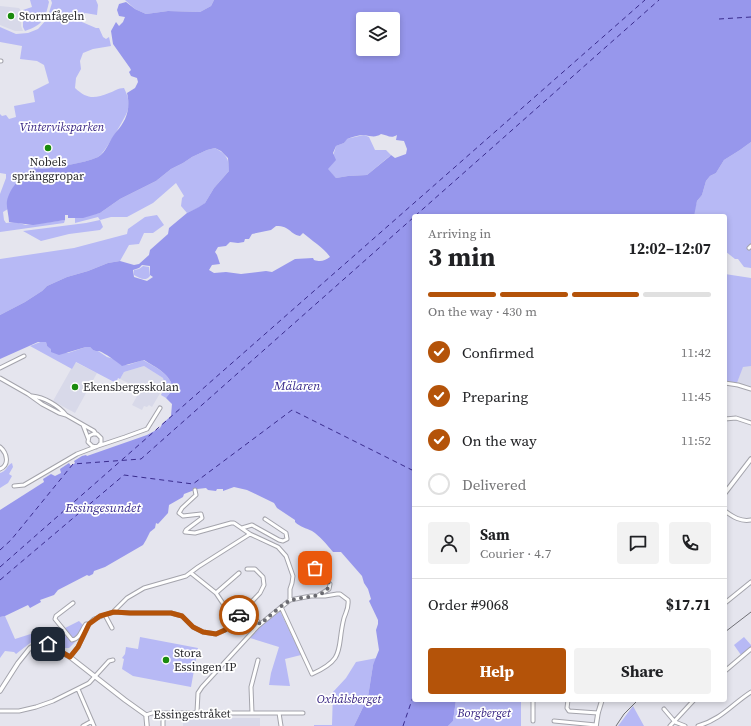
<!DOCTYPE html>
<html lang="en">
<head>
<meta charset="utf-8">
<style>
	body { margin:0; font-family:"Source Serif 4",serif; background:#f2f2f2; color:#202124; height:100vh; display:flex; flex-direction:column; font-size:15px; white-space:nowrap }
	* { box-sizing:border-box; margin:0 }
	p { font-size:13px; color:#757577 }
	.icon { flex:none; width:22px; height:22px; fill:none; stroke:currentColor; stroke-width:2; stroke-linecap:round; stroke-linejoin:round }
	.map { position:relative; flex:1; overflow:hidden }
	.details { position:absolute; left:412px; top:214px; width:315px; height:488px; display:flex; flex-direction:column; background:#fff; border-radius:4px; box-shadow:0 2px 6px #0003 }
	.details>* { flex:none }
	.controls { position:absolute; left:356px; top:12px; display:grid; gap:8px }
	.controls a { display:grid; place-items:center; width:44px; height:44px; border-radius:4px; background:#fff; box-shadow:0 2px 6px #0003; font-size:20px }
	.pin { position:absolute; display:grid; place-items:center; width:34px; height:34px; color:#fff; margin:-17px; border-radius:8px; box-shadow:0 2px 6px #0006 }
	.courier { position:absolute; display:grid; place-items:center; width:40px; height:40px; margin:-20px; border:3px solid #b45309; border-radius:50%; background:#fff; color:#222; box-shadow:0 1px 5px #0007 }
	.head em { font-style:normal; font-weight:700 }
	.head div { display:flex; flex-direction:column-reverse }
	.head { display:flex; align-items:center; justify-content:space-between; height:68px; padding:0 16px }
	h1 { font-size:26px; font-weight:700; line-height:30px }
	.bar { display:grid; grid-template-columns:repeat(4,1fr); gap:6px 4px; align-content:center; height:48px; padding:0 16px }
	.bar i { height:5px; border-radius:3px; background:#e0e0e0 }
	.bar .on { background:#b45309 }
	.bar p { grid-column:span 4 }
	.line { display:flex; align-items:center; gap:10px; padding:0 16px; border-top:1px solid #e0e0e0 }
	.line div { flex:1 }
	.round { display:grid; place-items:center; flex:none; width:42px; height:42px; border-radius:4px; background:#f2f2f2 }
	ol { padding:0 16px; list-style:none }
	li { display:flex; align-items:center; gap:12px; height:44px }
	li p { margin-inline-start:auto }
	li .icon { padding:4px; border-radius:50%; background:#b45309; color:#fff; stroke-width:4 }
	li:last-child { color:#757577 }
	li i { width:22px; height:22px; border:2px solid #e0e0e0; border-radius:50% }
	.button { display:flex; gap:8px; margin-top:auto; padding:8px 16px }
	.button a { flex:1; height:46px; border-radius:4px; background:#b45309; color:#fff; font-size:16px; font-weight:700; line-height:46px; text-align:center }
	.button a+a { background:#f2f2f2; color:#202124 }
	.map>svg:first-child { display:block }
	.built { fill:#d8d9e9 }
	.green { fill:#b7b9f5 }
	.water { fill:#9797ec; fill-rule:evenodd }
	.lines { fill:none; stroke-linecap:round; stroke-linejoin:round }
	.ferry { stroke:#3a2c8d; stroke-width:1; stroke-dasharray:5 4; stroke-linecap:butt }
	.minor-casing { stroke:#a4a4ac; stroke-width:5 }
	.tertiary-casing { stroke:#a4a4ac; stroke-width:5.5 }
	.minor { stroke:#fff; stroke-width:3 }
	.tertiary { stroke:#fff; stroke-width:3.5 }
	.tram { stroke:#707076; stroke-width:1 }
	.done { stroke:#6b6b71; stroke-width:4; stroke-dasharray:0 7.2 }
	.route { stroke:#b45309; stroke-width:5 }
	.poi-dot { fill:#1a8b0d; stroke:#fff; stroke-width:1.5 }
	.labels { text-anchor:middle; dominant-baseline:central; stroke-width:3.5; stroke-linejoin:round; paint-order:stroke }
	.poi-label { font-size:12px; fill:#2a2a2e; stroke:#fff; text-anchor:start }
	.park-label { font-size:12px; font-style:italic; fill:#2f1b7d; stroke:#fff }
	.street-label { font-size:12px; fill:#2a2a2e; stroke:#fff }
	.water-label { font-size:13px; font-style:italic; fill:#3a2c8d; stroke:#fff }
</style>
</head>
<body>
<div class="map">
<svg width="751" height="726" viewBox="0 0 751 726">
	<rect width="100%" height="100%" fill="#e5e5ee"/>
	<!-- built -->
	<path class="built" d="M0,6L19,8L21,11V26L23,31H15L0,25Z
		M75,362L97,373L75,413L53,401Z
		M144,366L163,378L165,386L164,388H163L152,407L149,405L147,407L144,406L142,410L132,405L141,389L120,379L124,372Z
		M743,366H751V387L737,383Z
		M183,718H260V726H183Z"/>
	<!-- green -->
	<path class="green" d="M30,0H48L49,2C45,19 43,25 25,31L23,27V10L32,7Z
		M51,0H96L98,5L97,15L85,13L82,22L96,28H99L103,37L106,39L109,37L111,46L93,49L83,53L80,61L81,69L76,78L75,88C87,99 94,99 109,93C115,91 118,88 124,88C131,102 130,109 122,122C118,129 103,155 98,157C81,164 62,166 44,169C41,169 38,168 35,169C20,172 6,194 8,209L3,212L4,220L6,223L15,222L26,225L65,220L64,223L0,232V194L6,178V174L0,173V114L2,116L6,115L9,119L16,117L14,106L35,102L33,91L49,83L44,65L37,61L20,59L22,46L0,42V27L16,34L28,33L38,29L47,19L52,3Z
		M125,0H214L211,6L200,12L168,11L146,14L135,9Z
		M364,135L369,137L375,150H386L391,155L367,175L348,176L336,178L327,169L330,166L336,146L344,143L346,139Z
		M751,142V268L744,267L738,259H735L725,251V216L693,215L697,201L702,195L706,181L710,176L716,173L724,160L740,150Z
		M215,148C226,154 229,158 229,171L214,188L205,203L200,207L187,213L181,206L182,198L184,196L176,183L153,203L127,217H111L100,220L103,227L100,230L69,234L41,241L23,231L86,223L100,220L98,217L75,223V218L100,213L120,199L156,181L171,169L183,163L192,157L207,150Z
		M157,215L164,225L153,233H144L139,244L129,245L120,261L108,263L88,271L67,277L47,286L42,291L25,302L0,315V259L74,248L127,234L128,229L145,217Z
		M143,266L149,267L150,276C145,282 140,278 134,275V270L139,269Z
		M725,274L751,278V366L743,367L737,383L725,381Z
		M43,341L46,342L47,346L68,353L86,347H90L93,350L98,351L107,357L114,359L121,365H128L143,360C155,367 171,374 173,389L166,398L161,395L165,386L163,378L144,366L124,372L120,379L118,378L116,383L76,362L72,369L30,346Z
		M12,463L13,467L9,474L12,476L8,483L0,488V473C6,472 7,465 12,463Z
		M280,611L301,655L285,659L290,686L269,685L271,673L279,647L250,638L262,625Z
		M5,616L15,639L40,631L47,633L65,628L79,621L85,627L79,638L69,648H64L45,638L41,637L34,640L16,654L14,652L5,651L0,658V617Z
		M140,637L198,648L191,687L133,676L122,669L124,659L122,658L125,654L126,647L138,649Z
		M744,637L751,645V647L741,655L734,645Z
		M377,658L373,665L368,697L354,726H314V725H332L333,692L346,678L356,662Z
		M456,700H521V726H448L453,721Z
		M633,706L644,726H618Z"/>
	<!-- water -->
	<path class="water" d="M214,0H751V142L740,150L724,160L716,173L710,176L706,181L702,195L697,201L694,216H414V700H456L453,721L448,726H354L368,697L373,665L379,650L376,630L378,624V620L369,601L371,599L368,589L364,583L362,576L341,552H333C327,545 320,536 312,531C306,528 300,527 295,522V520L277,508L274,503L247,490L234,487L223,491V489H217L216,491L208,490L206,488L197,489L184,494L183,497L169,505L168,513L158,524L156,523L155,528L150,532L146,540L143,545L105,567L94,571L93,574L89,576L87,575L58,590L54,595L40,600L41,602L30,608L28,605L5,616L0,617V510L44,482L43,479L51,474L55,476L61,473L60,469L69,463L71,466L75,463L74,461L82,456L86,455L87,456L147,435L160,428L162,424L171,416L172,404L166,398L173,389C171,374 155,367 144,360L122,366C117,362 105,353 99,351C97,351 95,351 93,350L90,347H86L59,355L51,352V349L47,346L46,342H38L0,359V315L25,302L42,291L47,286L67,277L88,271L108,263L120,261L134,265L139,264L149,255L150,250L168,234L169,228L187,213L199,207L205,203L214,188L229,171L228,158L221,151L215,148L207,150L192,157L183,163L171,169L156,181L120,199L100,213L83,218H68V215H65V220L33,225L9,222C9,216 6,207 7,201C10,188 22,173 34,169C37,168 41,169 44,169C61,166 81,164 98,157C106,153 110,139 116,132C126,121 131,109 127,93L135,88L138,82L137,78L131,76L129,72L131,70L130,68L113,44L111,31L116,22L119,26L123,22L125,17L119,16L117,10L119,4L126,2L135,9L146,14L168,11L200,12L211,6ZM363,19H393V49H363ZM381,134C387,135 391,139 397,135L396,140L404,141L407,149L406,154L395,158L391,155L389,157L367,175L348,176L336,178L328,169L336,160L333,153L336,146L344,143L347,139C352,137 359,135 364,135C371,136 375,138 381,134ZM276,226C291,226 289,234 300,236L303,233C311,240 325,249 330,257C324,261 321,262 314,260L313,258L295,259L272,272L266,271L241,274L226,272L214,273L209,270L212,265L220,264L217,255L215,252L218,247L226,246L230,242L238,243L244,242L245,239H249L252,234L271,230ZM142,265L150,266V275L153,277L147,281L134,277L133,270L139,268Z"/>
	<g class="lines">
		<!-- ferry -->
		<path class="ferry" d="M719,19L751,17
			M415,216L659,0
			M0,550L11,540L73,464L141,459L414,217
			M0,567L645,0
			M0,580L124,475L193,484L292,410L414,471
			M403,726L414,694"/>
		<!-- minor casing -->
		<g class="minor-casing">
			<path id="minor" d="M0,61H1
				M749,248L751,246
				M0,368L24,356
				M0,378L28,394L42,404L59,413L66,415L94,431L96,434
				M725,383L738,385L751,389
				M32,396C44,397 59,406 66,415
				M725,419L736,418L751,423
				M83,425L88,438
				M98,446L125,437L147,429L160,408
				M0,447C7,453 10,465 0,469
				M14,486L24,485L77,454L98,446L101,443V438L97,434H93L89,436L88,442L92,446L96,447
				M195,490L196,495L182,508L179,513L183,516L201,514L202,518L186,530L185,532L195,533L231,523H234L250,534
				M725,511C733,517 741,522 751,520
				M242,528L252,525L279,540L283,541L287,539L286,533L265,519
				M308,560L330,584L329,589L319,595
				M191,573L216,593L234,620
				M216,593L239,573
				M73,603L56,616L55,619L72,640C80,639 81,630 86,624H89
				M725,603L751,582
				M281,607L312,674C347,658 336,649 344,618C346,612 349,608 348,600L340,594H337L325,596H311L290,600
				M246,609L260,624
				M113,612L130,613H171L182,616L193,627L203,632L216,634L225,630L260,593L264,585L263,577L255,569H247
				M105,615L112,628
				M70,657L78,647L89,624L94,619L113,612L127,598L144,588L186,576L198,567L250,534L278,547L286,556L293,576L292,583L290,589V600L258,626L202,687L198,693L197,712
				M725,671L751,649
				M78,689L94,726
				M568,700L567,708L569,711L598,713
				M664,709L675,722L685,726
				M0,711H19L36,707L53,701L89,683L109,661L113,660
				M163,713V726
				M252,713L251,687L258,660
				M279,713L281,726
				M146,715L152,713H303
				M533,721V700
				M554,721L596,725
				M83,726L92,721
				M670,726L694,700
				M698,726C722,719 732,704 751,692"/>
		</g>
		<!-- tertiary casing -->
		<g class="tertiary-casing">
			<path id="tertiary" d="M725,493L751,459
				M0,691L18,663L30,648L37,644L45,643L70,657L125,700L146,715L147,726
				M596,726L598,713L602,700"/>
		</g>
		<!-- minor -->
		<use href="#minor" class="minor"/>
		<!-- tertiary -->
		<use href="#tertiary" class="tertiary"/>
		<!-- tram -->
		<path class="tram" d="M725,632L751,612
			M616,726L624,714L638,700"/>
	</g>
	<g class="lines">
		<!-- done -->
		<path class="done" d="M239,615L246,609L260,624C267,619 284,602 292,600C304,596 325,599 330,584L315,568"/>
		<!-- route -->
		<path class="route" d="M48,644L70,657L78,647L89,624L100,616L114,612L130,613H171L182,616L193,627L203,632L216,634L225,630L239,615"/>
	</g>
	<!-- markers -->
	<g class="poi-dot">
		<circle cx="11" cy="16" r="4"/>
		<circle cx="48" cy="148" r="4"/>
		<circle cx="75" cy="387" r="4"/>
		<circle cx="166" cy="660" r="4"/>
	</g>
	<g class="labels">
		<!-- poi labels -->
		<g class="poi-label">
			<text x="19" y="16">Stormfågeln</text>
			<text x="48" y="162" text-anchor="middle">Nobels<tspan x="48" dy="14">spränggropar</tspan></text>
			<text x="83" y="387">Ekensbergsskolan</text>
			<text x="174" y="653">Stora<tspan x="174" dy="14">Essingen IP</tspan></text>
		</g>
		<!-- park labels -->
		<g class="park-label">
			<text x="62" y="127">Vinterviksparken</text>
			<text x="349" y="699">Oxhålsberget</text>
			<text x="484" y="713">Borgberget</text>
		</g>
		<!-- street labels -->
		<g class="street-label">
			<text transform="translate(192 714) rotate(-1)">Essingestråket</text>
		</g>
		<!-- water labels -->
		<g class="water-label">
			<text x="297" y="385">Mälaren</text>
			<text x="103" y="507">Essingesundet</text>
		</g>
	</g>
</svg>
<div class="controls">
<a><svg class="icon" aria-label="layers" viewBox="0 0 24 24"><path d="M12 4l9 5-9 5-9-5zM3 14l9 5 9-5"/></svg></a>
</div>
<div class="pin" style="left:315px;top:568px;background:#ea580c"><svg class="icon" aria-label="bag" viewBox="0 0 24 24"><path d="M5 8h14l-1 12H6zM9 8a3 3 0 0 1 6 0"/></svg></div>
<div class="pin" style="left:48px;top:644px;background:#1f2937"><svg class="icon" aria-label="home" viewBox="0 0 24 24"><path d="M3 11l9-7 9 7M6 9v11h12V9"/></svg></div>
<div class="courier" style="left:239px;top:615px"><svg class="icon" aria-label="car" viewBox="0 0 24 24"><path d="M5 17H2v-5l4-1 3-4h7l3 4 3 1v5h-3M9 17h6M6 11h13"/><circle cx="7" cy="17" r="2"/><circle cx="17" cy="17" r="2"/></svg></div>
<section class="details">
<div class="head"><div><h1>3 min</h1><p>Arriving in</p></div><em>12:02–12:07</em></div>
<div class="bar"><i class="on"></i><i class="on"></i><i class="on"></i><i></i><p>On the way · 430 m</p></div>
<ol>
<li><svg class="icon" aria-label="check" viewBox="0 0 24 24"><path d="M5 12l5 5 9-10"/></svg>Confirmed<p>11:42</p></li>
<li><svg class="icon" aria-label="check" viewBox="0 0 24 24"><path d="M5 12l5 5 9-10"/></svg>Preparing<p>11:45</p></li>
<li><svg class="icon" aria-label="check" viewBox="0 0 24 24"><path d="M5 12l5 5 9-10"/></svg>On the way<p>11:52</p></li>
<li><i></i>Delivered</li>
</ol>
<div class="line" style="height:72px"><a class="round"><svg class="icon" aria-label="person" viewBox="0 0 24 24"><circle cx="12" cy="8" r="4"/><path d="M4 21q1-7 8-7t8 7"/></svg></a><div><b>Sam</b><p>Courier · 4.7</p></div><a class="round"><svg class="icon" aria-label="chat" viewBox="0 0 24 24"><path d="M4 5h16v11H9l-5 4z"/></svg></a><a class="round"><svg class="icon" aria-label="phone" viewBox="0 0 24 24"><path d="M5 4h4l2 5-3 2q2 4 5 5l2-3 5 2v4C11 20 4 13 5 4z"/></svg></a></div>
<div class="line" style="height:52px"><div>Order #9068</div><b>$17.71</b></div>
<div class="button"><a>Help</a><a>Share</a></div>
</section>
</div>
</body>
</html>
